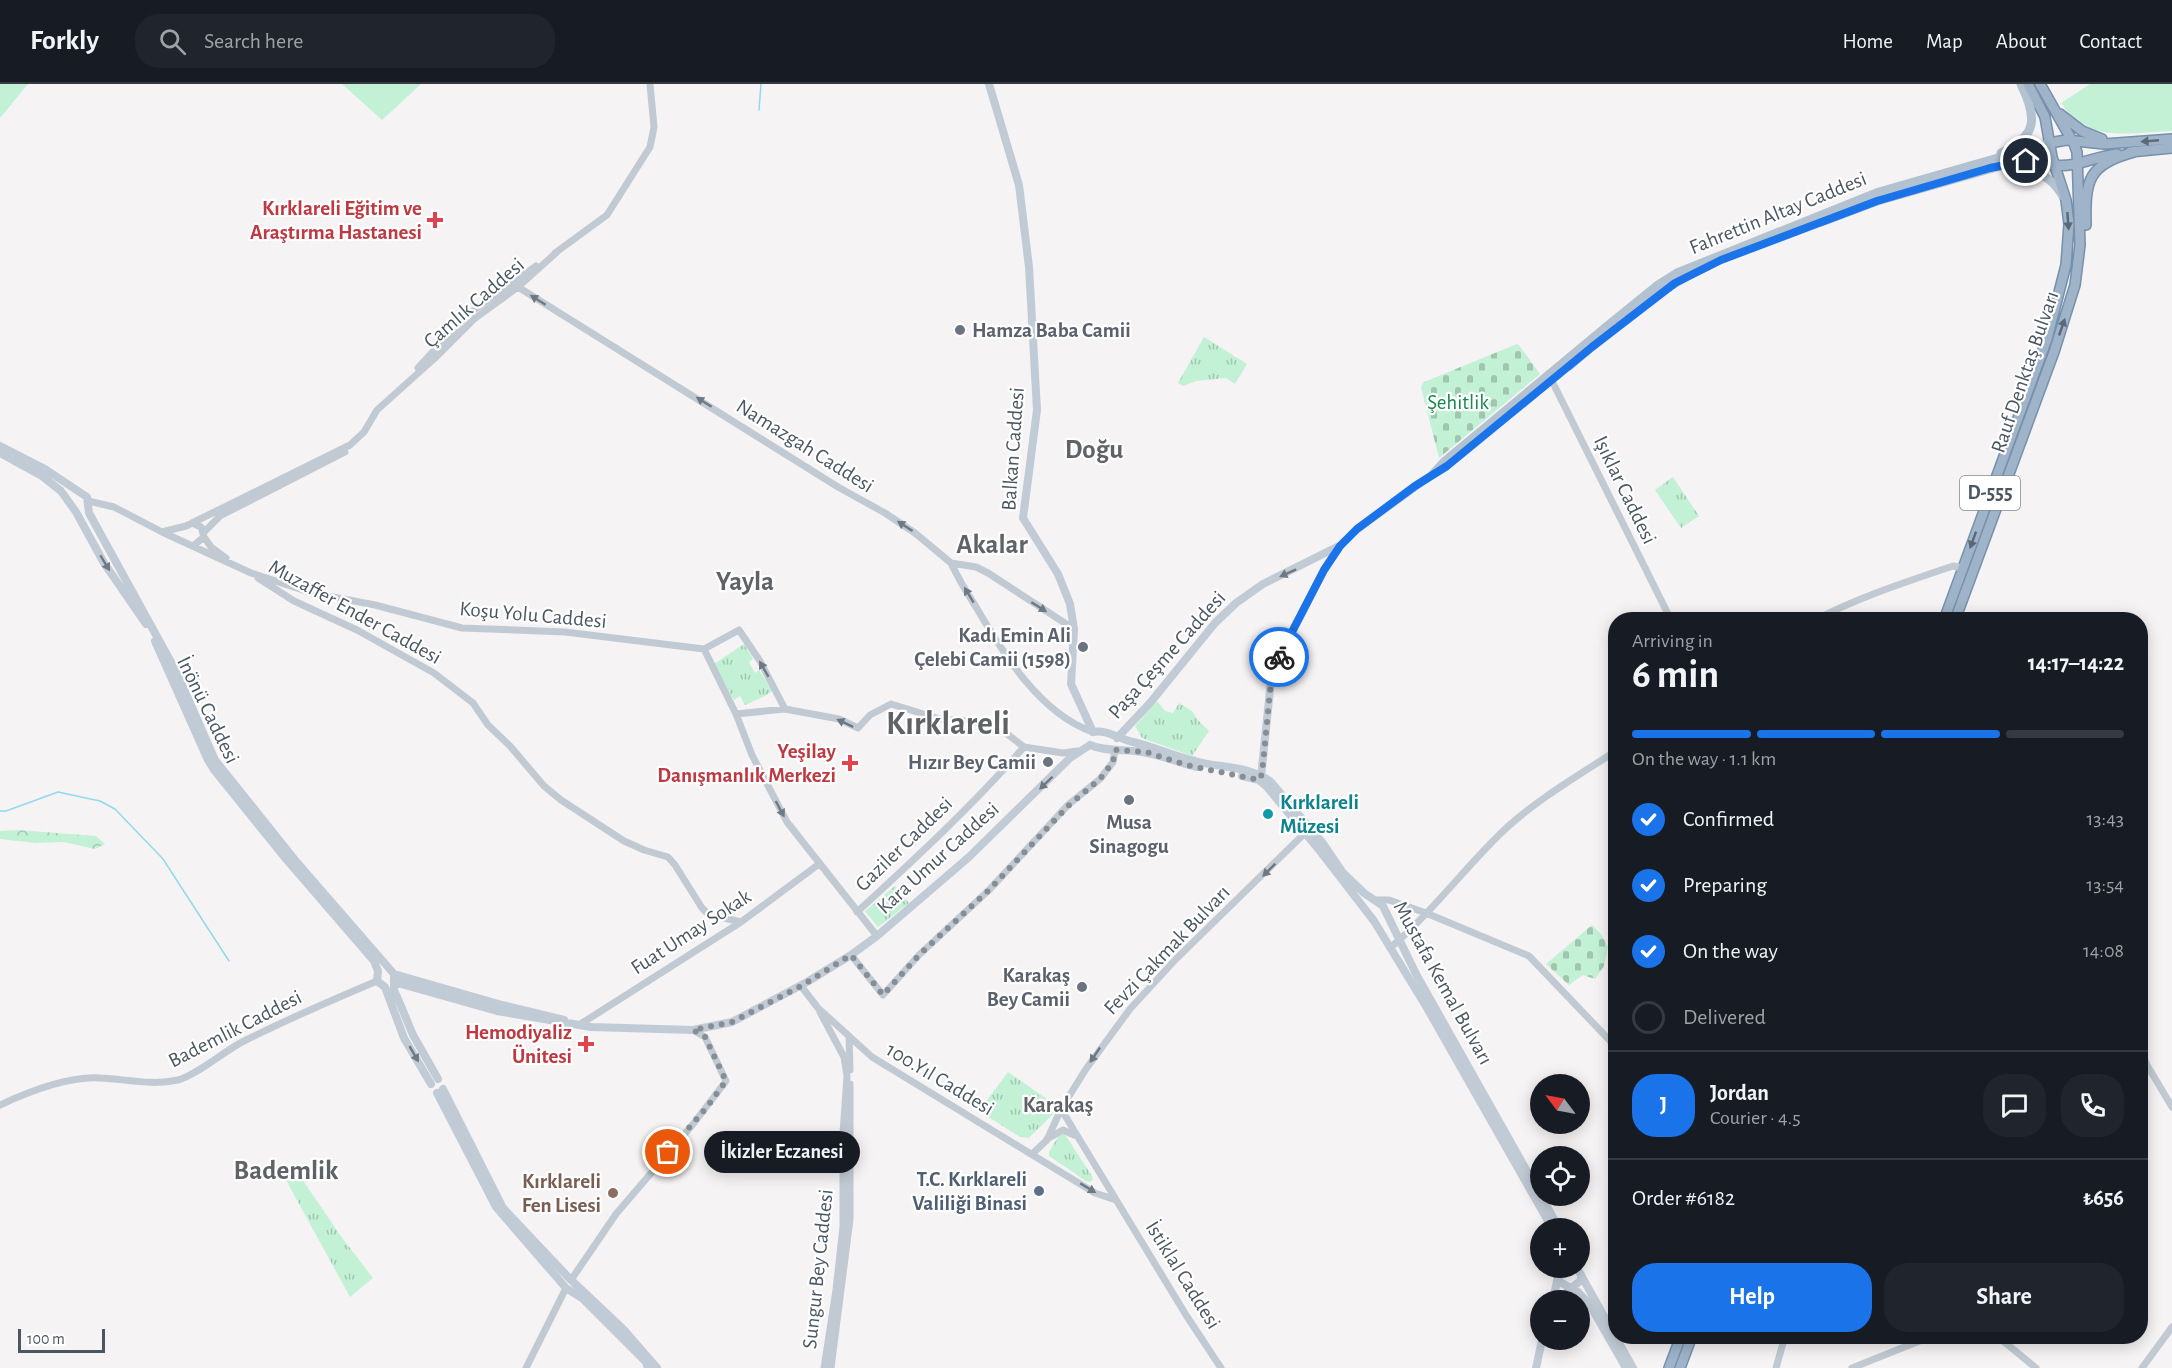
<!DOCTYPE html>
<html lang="en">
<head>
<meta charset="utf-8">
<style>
	body { margin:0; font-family:"Alegreya Sans",sans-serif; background:#20242c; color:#f1f3f6; height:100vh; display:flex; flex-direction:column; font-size:22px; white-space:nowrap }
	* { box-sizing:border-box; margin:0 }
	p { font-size:20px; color:#9ea1a6 }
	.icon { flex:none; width:33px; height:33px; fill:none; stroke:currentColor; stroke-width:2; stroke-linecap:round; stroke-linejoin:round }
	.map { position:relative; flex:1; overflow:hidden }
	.details { position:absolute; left:1608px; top:528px; width:540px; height:732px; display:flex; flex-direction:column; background:#171b24; border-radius:24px; box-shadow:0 3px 15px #0003 }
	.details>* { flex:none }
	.needle { width:39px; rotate:302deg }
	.fabs { position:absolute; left:1530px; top:990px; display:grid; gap:12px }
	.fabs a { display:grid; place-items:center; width:60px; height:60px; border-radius:50%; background:#171b24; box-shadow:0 3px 15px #0003; font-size:30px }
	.scale { position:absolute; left:18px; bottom:15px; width:87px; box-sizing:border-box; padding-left:6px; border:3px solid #4a5661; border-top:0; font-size:16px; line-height:21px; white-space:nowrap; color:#4a5661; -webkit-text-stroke:4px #fff; paint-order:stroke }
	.pin { position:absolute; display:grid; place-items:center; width:51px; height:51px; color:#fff; margin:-26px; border:3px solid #fff; border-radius:50%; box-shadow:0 2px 6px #0007 }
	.courier { position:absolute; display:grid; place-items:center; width:60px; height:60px; margin:-30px; border:4px solid #1a73e8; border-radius:50%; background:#fff; color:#222; box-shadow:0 2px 8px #0007 }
	.bubble { position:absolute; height:42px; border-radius:21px; background:#171b24; box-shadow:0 3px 15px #0003; font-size:20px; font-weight:600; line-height:42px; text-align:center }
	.overview em { font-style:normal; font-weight:600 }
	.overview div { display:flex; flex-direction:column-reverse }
	.overview { display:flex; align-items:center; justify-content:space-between; height:102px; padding:0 24px }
	h1 { font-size:39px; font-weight:600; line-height:45px }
	.bar { display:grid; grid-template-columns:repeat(4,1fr); gap:9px 6px; align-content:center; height:72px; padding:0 24px }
	.bar i { height:8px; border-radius:4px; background:#363941 }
	.bar .selected { background:#1a73e8 }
	.bar p { grid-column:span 4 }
	.line { display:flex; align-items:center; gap:15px; padding:0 24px; border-top:2px solid #363941 }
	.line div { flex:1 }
	.round { display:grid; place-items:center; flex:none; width:63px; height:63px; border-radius:24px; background:#20242c }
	ol { padding:0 24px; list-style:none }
	li { display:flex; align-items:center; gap:18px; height:66px }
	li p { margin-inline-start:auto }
	li .icon { padding:6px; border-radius:50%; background:#1a73e8; color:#fff; stroke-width:4 }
	li:last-child { color:#9ea1a6 }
	li i { width:33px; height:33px; border:3px solid #363941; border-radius:50% }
	.cta { display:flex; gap:12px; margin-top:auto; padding:12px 24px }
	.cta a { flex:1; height:69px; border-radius:24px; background:#1a73e8; color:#fff; font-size:24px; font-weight:600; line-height:69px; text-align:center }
	.cta a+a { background:#20242c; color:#f1f3f6 }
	header { display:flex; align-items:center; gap:36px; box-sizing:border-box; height:84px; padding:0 30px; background:#171b24; border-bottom:2px solid #363941 }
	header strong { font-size:28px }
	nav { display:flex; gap:33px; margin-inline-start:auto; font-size:21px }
	.search { width:420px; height:54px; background:#20242c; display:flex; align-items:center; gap:15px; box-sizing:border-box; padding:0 21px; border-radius:24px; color:#9ea1a6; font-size:22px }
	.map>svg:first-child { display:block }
	.grass { fill:#c3f1d5 }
	.forest { fill:url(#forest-crowns) }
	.cemetery { fill:url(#cemetery-stones) }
	.park { fill:url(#park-tufts) }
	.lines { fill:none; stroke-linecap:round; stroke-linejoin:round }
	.stream { stroke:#90daee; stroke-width:1.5 }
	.trunk-casing { stroke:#7690ad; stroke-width:12 }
	.tertiary { stroke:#c1cad2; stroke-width:7 }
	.secondary { stroke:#c1cbd6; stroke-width:8 }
	.primary { stroke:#b3c2d1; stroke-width:9 }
	.trunk { stroke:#9fb4c9; stroke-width:9 }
	.oneway { fill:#5b6976 }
	.oneway2 { fill:#6e7983 }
	.oneway3 { fill:#6e7984 }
	.done { stroke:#868d94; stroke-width:6; stroke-dasharray:0 10.8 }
	.route { stroke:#1a73e8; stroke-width:8 }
	.health-dot { fill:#e0444e; stroke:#fff; stroke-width:2 }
	.worship-dot { fill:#6b7280; stroke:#fff; stroke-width:2 }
	.culture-dot { fill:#0f9aa8; stroke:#fff; stroke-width:2 }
	.service-dot { fill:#5c6f8a; stroke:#fff; stroke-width:2 }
	.education-dot { fill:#8d6e63; stroke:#fff; stroke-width:2 }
	.labels { text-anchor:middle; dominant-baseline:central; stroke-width:4.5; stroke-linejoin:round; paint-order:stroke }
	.shield { fill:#fff; stroke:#808990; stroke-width:1.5 }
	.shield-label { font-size:20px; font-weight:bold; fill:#4a5661 }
	.health-label { font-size:21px; font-weight:bold; fill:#be3a42; stroke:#fff; text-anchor:end }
	.street-label { font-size:21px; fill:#4a5661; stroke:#fff }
	.worship-label { font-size:21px; font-weight:bold; fill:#5b616d; stroke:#fff; text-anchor:end }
	.park-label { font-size:21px; fill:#17864f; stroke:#fff }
	.culture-label { font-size:21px; font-weight:bold; fill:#0d838f; stroke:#fff; text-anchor:start }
	.service-label { font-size:21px; font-weight:bold; fill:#4e5e75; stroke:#fff; text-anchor:end }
	.education-label { font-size:21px; font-weight:bold; fill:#785e54; stroke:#fff; text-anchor:end }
	.neighbourhood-label { font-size:22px; font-weight:bold; fill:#5f6368; stroke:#fff }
	.district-label { font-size:27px; font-weight:bold; fill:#5f6368; stroke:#fff }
	.town-label { font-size:33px; font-weight:bold; fill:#5f6368; stroke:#fff }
</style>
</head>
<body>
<header>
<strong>Forkly</strong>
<div class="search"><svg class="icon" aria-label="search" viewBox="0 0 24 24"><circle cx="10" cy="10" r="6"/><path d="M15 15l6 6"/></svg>Search here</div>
<nav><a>Home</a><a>Map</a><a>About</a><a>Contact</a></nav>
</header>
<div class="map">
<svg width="2172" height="1284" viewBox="0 0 2172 1284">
	<defs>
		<pattern id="forest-crowns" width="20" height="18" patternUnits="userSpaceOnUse" patternTransform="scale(1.5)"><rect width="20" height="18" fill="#c3f1d5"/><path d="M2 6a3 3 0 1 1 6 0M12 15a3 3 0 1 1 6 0" fill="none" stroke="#a0c6b0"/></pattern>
		<pattern id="cemetery-stones" width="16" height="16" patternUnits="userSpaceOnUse" patternTransform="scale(1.5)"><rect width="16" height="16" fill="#c3f1d5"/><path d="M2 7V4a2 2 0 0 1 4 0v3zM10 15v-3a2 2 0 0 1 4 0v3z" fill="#a0c6b0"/></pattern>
		<pattern id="park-tufts" width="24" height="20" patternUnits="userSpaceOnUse" patternTransform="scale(1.5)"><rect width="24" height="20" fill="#c3f1d5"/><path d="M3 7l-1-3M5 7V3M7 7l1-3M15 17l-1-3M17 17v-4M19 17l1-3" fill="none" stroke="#a0c6b0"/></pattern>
	</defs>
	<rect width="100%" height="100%" fill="#f5f3f3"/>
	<!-- grass -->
	<path class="grass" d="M0,0H28L0,34Z
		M342,0H421L382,36Z
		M2090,0H2172V47C2143,48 2101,56 2076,37C2070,32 2065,24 2061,19Z"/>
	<!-- forest -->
	<path class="forest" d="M18,746L96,752L105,760L95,765L64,758L35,759L0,755V747Z"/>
	<!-- cemetery -->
	<path class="cemetery" d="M1517,260L1519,261L1540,290L1439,374L1421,303L1424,298Z
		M1592,841L1601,850L1608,863L1604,882L1595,895L1583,891L1569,901L1546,880Z"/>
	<!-- park -->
	<path class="park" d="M1204,253L1247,280L1235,300L1226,294L1196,297L1183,302L1178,299Z
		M1673,393L1699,432L1681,444L1655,406Z
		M744,560L753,575L749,578L755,589L759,586L772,607L763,613L745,621L740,612L734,616L714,580Z
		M1157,617L1165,627L1173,629L1179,619L1192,627L1197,635L1209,647L1192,672L1142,654L1135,642Z
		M895,802L909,819L878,843L865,827Z
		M1008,988L1047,1015L1054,1024L1052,1031L1029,1054L1020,1053L979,1027Z
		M1064,1049L1092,1092L1093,1095L1090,1098L1086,1097L1049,1072V1068L1060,1050Z
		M298,1089L340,1151L373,1194L350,1213L286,1096Z"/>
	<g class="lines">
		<!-- stream -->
		<path class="stream" d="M759,26L761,0
			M0,727H6L58,708L100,717L115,725L163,775L229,877"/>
		<!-- trunk casing -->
		<g class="trunk-casing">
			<path id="trunk" d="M2060,30L2082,47L2102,55
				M2050,59L2066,56L2104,60L2172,55
				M2130,68L2172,64
				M2055,81C2075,84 2096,72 2117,70
				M2086,141C2085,95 2088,81 2134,68
				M1944,536L2047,255L2066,181L2069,140L2066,116L2052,73L2045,33L2028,0
				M1955,536L2054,268L2075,201L2080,161L2077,68L2074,60L2040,0
				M1669,1284L1681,1252
				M1680,1284L1692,1252"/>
		</g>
		<!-- tertiary -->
		<path class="tertiary" d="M555,169L607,131L650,63L654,43L650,0
			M518,203L838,403L885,429L915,449L951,479L976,483L988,489L1074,545
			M418,284L467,231L536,182
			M1549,291L1671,536
			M88,417L114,423L162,448L251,489L312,509L375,521L462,544L565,548L704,565
			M192,439L201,443L204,453L193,462
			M162,448L186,442L350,361L364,348L377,326L435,274L474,235L518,203L557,168
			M204,448L220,432L345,368
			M204,453L211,463L226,474
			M951,479C958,494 967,509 976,523C1003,569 1040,630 1093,648
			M258,494L294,517L357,546L434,589L473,619L488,641L510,662L544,702L561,716L624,757L644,766L668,773L675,781L702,824L708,830L716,832L741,838
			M1815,536C1859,513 1906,498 1953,482L1962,484
			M704,565L736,630L752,671L787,738L877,852
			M704,565L739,546L760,577L785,625
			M736,630L785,625L839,635L858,644L870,631L891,620L940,635L993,639L1024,663L1063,669L1077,667
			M1374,816H1389L1426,829L1529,872L1616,963
			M857,828C915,775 972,722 1024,663
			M1390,864C1429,831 1460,790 1496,754C1528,721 1577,692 1616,667
			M851,871L883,911L919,871L989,806L1068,721L1100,695L1113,678L1115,666
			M801,902L818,924L872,973L1095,1109L1116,1116
			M820,928L844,973L847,992L843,1049V1143L836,1206L824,1284
			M579,941L741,838L819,780
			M849,952L850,986
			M2140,966L2147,981L2172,1023
			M0,1021C28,1008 69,992 100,994C126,995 152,1002 178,996C197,991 224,967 244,957C288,935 332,916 377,897
			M1061,1025L1186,1231L1221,1284
			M1047,1055L1063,1046L1074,1051
			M1032,1070L1047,1056L1061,1025L1086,985L1130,925L1175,876L1308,746
			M571,1196L616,1130L694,1039L726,997L705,953L693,946
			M1997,1252L2036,1284
			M526,1284L566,1204
			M831,1284L850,1135V1000
			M1776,1284L1785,1252
			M1852,1284L1932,1252
			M2142,1284L2172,1243"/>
		<!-- secondary -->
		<path class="secondary" d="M989,0L1019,101L1029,183L1037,326L1023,434L1058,490L1070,520L1074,545L1071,600L1093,648
			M0,362L45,385L87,413L89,429L177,589L215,676L295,776L394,890V906L401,922L413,951L438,995
			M0,369L42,392L61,407L76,428L104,479L146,540
			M155,557L208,676L215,687L286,775L374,877L378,887L377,897L385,903L404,954L431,1000
			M1093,648C1106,645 1120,655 1133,658C1154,663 1174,672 1195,677C1219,684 1251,682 1271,698L1322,758L1343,789L1364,809L1383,822L1416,890L1559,1144
			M1117,654L1150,619L1215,539L1236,519L1263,500L1337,463
			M1090,661C1109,669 1127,664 1147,669C1164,672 1180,679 1197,683
			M1242,692L1259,696L1267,703L1320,767L1374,837L1427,924L1552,1144
			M1261,693L1272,587L1324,486L1340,462L1357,445L1433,390
			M394,890L502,921L564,936
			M394,898L497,927L591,943L693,946L732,938L807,898L851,871L877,852L969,773L1070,674L1090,661
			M443,1005L503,1124L569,1194L623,1245L657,1284
			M437,1009L496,1123L566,1204L583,1215L646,1278L648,1284
			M1558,1184L1560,1198L1578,1208L1590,1221L1626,1284
			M1577,1184L1633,1284
			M1553,1216L1558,1192L1567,1184
			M1558,1216L1581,1196V1191
			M1536,1284L1542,1256"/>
		<!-- primary -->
		<path class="primary" d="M2001,69C2037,52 2038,35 2021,0
			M2013,82C2033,83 2053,94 2063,112
			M1821,138L1877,117L2000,82L2026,77L2055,81
			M1569,282C1612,246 1656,205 1708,182
			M1433,390L1444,378L1605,244L1658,201L1677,189L1879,108L2050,59"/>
		<!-- trunk -->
		<use href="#trunk" class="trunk"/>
	</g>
	<!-- one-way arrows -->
	<defs><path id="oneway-solid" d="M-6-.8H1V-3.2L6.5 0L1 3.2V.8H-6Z" transform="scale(1.5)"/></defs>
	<g class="oneway">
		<use href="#oneway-solid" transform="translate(2150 57) rotate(175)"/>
		<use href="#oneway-solid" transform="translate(2068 137) rotate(86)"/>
		<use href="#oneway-solid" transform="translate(2062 243) rotate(-71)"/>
		<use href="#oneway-solid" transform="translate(1973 456) rotate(110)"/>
	</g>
	<g class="oneway2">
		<use href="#oneway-solid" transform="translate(538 216) rotate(-148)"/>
		<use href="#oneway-solid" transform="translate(704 318) rotate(-148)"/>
		<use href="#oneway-solid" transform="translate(905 442) rotate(-147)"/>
		<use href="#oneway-solid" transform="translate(969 511) rotate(-121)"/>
		<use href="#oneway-solid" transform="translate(1039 523) rotate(32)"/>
		<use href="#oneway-solid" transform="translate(764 585) rotate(-120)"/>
		<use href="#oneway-solid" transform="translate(845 639) rotate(-155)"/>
		<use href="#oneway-solid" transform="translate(780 725) rotate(62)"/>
		<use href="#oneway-solid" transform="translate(1269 786) rotate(135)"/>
		<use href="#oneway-solid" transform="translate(1095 971) rotate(124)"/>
		<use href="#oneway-solid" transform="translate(1088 1104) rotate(31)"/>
	</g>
	<g class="oneway3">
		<use href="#oneway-solid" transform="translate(105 479) rotate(59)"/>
		<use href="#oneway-solid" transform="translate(1288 489) rotate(156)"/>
		<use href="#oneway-solid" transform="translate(1046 699) rotate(136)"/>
		<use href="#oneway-solid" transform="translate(414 970) rotate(60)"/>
	</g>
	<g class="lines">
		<!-- done -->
		<path class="done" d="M668,1068L707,1023L726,997L705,953L693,946L732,938L801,902L851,871L883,911L919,871L989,806L1068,722L1100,695L1113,678L1115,666L1146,668L1186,681L1259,696L1262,690L1272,587L1279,573"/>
		<!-- route -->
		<path class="route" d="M1279,573L1324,486L1340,462L1357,445L1415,402L1447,382L1592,263L1675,199L1721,176L1877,117L1990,84L2026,77"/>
	</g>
	<!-- markers -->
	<g class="health-dot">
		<path d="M432 127h6v6h6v6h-6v6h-6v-6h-6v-6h6z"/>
		<path d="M847 670h6v6h6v6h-6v6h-6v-6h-6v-6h6z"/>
		<path d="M583 951h6v6h6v6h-6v6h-6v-6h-6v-6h6z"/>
	</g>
	<g class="worship-dot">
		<circle cx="960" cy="246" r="6"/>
		<circle cx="1083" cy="563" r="6"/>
		<circle cx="1048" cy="678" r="6"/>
		<circle cx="1129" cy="716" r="6"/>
		<circle cx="1082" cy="903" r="6"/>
	</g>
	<circle class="culture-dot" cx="1268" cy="730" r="6"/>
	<circle class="service-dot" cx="1039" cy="1107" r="6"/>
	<circle class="education-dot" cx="613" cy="1109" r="6"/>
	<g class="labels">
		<!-- shield labels -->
		<rect class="shield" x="1960" y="392" width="60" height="34" rx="4.5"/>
		<g class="shield-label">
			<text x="1990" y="409">D-555</text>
		</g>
		<!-- health labels -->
		<g class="health-label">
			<text x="422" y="124">Kırklareli Eğitim ve<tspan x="422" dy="24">Araştırma Hastanesi</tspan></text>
			<text x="836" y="667">Yeşilay<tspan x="836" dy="24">Danışmanlık Merkezi</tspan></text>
			<text x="572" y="948">Hemodiyaliz<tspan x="572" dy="24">Ünitesi</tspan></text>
		</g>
		<!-- street labels -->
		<g class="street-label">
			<text transform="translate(1778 129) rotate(-22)">Fahrettin Altay Caddesi</text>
			<text transform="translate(474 219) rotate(-41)">Çamlık Caddesi</text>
			<text transform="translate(2025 288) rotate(-71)">Rauf Denktaş Bulvarı</text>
			<text transform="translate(805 362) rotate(32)">Namazgah Caddesi</text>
			<text transform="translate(1013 365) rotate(-86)">Balkan Caddesi</text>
			<text transform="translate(1625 406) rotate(64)">Işıklar Caddesi</text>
			<text transform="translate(355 528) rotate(29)">Muzaffer Ender Caddesi</text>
			<text transform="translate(533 531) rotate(5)">Koşu Yolu Caddesi</text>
			<text transform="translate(1167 571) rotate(-48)">Paşa Çeşme Caddesi</text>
			<text transform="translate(208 626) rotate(64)">İnönü Caddesi</text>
			<text transform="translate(904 760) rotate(-44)">Gaziler Caddesi</text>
			<text transform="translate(938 774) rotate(-42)">Kara Umur Caddesi</text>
			<text transform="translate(691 848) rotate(-33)">Fuat Umay Sokak</text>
			<text transform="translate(1167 866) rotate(-46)">Fevzi Çakmak Bulvarı</text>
			<text transform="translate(1443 899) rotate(61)">Mustafa Kemal Bulvarı</text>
			<text transform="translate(235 945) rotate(-27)">Bademlik Caddesi</text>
			<text transform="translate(940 995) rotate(31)">100.Yıl Caddesi</text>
			<text transform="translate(818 1185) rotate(-84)">Sungur Bey Caddesi</text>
			<text transform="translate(1183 1191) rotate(58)">İstiklal Caddesi</text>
		</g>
		<!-- worship labels -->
		<g class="worship-label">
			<text x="972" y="246" text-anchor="start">Hamza Baba Camii</text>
			<text x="1071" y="551">Kadı Emin Ali<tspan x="1071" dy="24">Çelebi Camii (1598)</tspan></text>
			<text x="1036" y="678">Hızır Bey Camii</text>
			<text x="1129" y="738" text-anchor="middle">Musa<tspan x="1129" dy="24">Sinagogu</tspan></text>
			<text x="1070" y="891">Karakaş<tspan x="1070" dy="24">Bey Camii</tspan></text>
		</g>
		<!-- park labels -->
		<g class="park-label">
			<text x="1458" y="318">Şehitlik</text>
		</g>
		<!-- culture labels -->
		<g class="culture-label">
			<text x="1280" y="718">Kırklareli<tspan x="1280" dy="24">Müzesi</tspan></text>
		</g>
		<!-- service labels -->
		<g class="service-label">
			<text x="1027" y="1095">T.C. Kırklareli<tspan x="1027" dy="24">Valiliği Binasi</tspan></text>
		</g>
		<!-- education labels -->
		<g class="education-label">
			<text x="601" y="1097">Kırklareli<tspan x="601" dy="24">Fen Lisesi</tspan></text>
		</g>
		<!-- neighbourhood labels -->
		<g class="neighbourhood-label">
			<text x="1058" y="1021">Karakaş</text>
		</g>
		<!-- district labels -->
		<g class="district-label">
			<text x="1094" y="365">Doğu</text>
			<text x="992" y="460">Akalar</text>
			<text x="745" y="497">Yayla</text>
			<text x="286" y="1086">Bademlik</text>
		</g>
		<!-- town labels -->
		<g class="town-label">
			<text x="948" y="640">Kırklareli</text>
		</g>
	</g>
</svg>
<div class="fabs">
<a><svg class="needle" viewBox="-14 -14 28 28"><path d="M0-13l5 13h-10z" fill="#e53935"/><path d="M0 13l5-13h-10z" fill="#9ea1a6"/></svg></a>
<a><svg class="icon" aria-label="locate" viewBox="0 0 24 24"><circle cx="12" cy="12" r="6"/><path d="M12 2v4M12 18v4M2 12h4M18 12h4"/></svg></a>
<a>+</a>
<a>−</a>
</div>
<div class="scale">100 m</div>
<div class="pin" style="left:668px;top:1068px;background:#ea580c"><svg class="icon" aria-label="bag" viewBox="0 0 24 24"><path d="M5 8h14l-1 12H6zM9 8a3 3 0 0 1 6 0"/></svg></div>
<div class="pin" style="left:2026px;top:77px;background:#1f2937"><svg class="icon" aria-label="home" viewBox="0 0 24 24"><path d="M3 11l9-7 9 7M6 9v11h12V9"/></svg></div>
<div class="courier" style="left:1279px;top:573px"><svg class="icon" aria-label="bike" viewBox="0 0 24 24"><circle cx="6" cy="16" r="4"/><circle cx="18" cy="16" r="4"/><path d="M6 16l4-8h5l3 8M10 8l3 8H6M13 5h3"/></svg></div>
<div class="bubble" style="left:704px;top:1047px;width:156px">İkizler Eczanesi</div>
<section class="details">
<div class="overview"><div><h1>6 min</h1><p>Arriving in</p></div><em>14:17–14:22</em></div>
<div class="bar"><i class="selected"></i><i class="selected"></i><i class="selected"></i><i></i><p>On the way · 1.1 km</p></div>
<ol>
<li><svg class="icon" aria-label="check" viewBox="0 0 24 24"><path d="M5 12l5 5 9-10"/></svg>Confirmed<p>13:43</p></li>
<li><svg class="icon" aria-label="check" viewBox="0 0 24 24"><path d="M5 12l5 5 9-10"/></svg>Preparing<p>13:54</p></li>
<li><svg class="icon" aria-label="check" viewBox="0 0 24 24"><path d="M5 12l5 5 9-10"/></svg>On the way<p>14:08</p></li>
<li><i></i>Delivered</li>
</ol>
<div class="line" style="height:108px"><b class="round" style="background:#1a73e8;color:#fff">J</b><div><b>Jordan</b><p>Courier · 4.5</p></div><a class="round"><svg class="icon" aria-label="chat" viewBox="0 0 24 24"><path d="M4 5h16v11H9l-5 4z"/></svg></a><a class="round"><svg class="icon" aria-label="phone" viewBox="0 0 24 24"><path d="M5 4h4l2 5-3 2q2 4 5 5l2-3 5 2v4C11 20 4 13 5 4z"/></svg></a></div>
<div class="line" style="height:78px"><div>Order #6182</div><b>₺656</b></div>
<div class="cta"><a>Help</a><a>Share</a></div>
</section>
</div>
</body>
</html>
